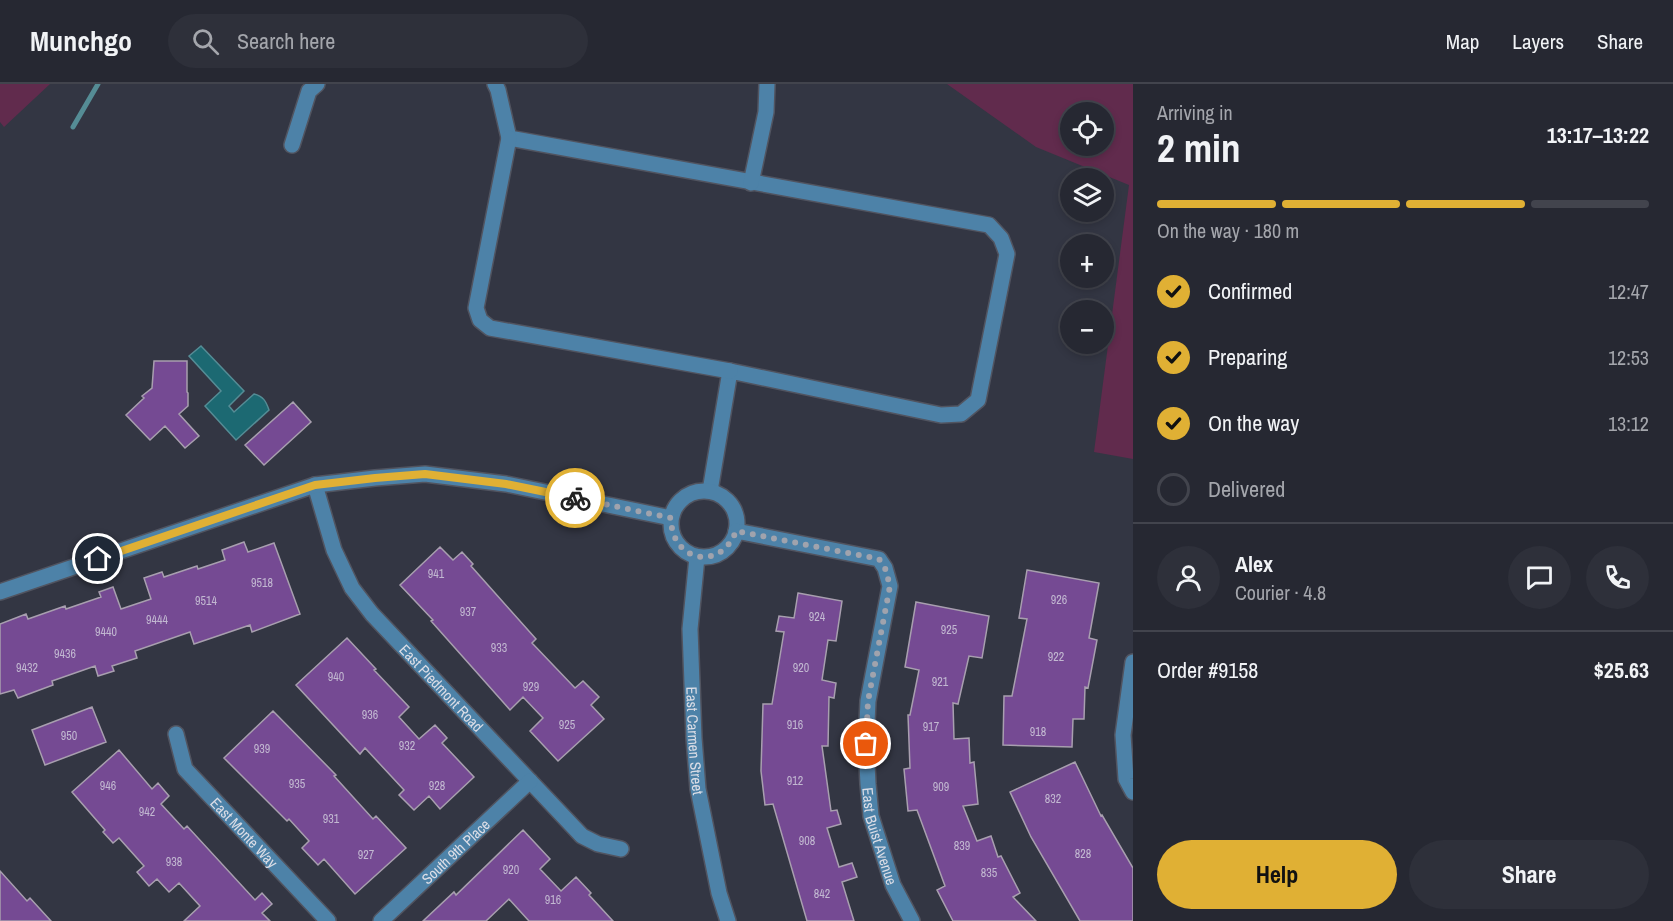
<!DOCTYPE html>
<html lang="en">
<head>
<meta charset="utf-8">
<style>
	body { margin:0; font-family:"Archivo Narrow",sans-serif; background:#2e303a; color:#f1f3f6; height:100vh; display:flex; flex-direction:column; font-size:22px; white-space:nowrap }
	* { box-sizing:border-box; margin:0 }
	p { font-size:20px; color:#a4a6ac }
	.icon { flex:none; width:33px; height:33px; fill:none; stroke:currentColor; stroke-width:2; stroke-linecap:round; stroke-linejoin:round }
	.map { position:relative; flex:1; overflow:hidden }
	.details { display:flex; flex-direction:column; background:#262832; width:540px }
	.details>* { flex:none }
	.fabs { position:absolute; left:1060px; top:18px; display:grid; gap:12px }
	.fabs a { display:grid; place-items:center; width:54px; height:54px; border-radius:50%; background:#262832; box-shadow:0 3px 9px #0003,0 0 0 2px #42444d; font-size:30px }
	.pin { position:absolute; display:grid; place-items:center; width:51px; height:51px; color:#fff; margin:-26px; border:3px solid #fff; border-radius:50%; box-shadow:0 2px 6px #0007 }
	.courier { position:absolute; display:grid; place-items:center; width:60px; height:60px; margin:-30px; border:4px solid #e0b034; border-radius:50%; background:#fff; color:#222; box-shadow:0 2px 8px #0007 }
	.headline em { font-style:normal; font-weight:700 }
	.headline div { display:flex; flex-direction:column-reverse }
	.headline { display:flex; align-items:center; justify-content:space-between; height:102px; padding:0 24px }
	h1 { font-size:39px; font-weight:700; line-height:45px }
	.bar { display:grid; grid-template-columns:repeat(4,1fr); gap:9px 6px; align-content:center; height:72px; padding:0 24px }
	.bar i { height:8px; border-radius:4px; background:#42444d }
	.bar .selected { background:#e0b034 }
	.bar p { grid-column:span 4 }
	.line { display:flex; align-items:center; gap:15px; padding:0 24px; border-top:2px solid #42444d }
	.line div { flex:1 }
	.round { display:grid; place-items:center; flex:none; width:63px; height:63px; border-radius:32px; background:#2e303a }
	ol { padding:0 24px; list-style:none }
	li { display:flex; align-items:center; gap:18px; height:66px }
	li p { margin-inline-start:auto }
	li .icon { padding:6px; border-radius:50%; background:#e0b034; color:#111; stroke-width:4 }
	li:last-child { color:#a4a6ac }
	li i { width:33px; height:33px; border:3px solid #42444d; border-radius:50% }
	.button { display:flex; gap:12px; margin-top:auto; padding:12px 24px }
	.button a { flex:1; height:69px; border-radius:36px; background:#e0b034; color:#111; font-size:24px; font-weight:700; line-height:69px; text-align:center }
	.button a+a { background:#2e303a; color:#f1f3f6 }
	header { display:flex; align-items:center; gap:36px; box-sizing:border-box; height:84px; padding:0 30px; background:#262832; border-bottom:2px solid #42444d }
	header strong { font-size:28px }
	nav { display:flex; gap:33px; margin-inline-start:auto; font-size:21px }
	.search { width:420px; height:54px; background:#2e303a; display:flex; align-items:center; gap:15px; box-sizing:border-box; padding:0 21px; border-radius:33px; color:#a4a6ac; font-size:22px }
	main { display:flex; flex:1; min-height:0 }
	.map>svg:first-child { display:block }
	.green { fill:#612b4d; fill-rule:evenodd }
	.water { fill:#1c6972; stroke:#558c95; stroke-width:1.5 }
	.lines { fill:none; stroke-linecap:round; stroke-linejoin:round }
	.stream { stroke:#558c95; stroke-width:5 }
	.building { fill:#754a93; stroke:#a89faf; stroke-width:1.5 }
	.minor-casing { stroke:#515460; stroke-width:18 }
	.minor { stroke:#4d82a8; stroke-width:15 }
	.done { stroke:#a0a3ad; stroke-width:6; stroke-dasharray:0 10.8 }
	.route { stroke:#e0b034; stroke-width:8 }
	.labels { text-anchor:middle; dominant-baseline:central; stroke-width:5; stroke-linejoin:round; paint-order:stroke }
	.number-label { font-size:12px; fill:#c2b8d1 }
	.street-label { font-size:15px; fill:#dbdde6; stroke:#292c39 }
</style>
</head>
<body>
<header>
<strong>Munchgo</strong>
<div class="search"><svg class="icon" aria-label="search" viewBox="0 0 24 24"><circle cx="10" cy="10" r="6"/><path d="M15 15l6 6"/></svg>Search here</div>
<nav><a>Map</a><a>Layers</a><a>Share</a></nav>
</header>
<main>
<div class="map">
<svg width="1133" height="837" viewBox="0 0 1133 837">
	<rect width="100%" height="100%" fill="#333643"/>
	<!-- green -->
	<path class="green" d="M0,0H50L4,43L0,38Z
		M947,0H1133V375L1094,368L1129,101L1036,63ZM1104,28V62H1071V28Z"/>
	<!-- water -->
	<path class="water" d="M201,262L244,307L229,322L234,328L254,310C263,312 266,317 269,326L236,356L205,322L221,307L189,272Z"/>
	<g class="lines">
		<!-- stream -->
		<path class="stream" d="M73,43L98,0"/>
	</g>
	<!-- building -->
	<path class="building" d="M154,277H187V308L188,309V322L179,330L199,352L185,364L165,342L150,356L126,331L144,314L142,312L152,304Z
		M293,318L311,338L264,381L245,361Z
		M244,458L248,468L274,459L300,530L252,548L250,541L194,560L190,548L135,567L137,574L112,582L114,587L98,592L95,582L52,597L53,601L18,614L14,606L0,610V540L26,530L28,535L65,522L66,525L101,513L99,508L113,503L121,525L151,515L144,494L162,488L164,493L197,482L198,485L225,476L222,466Z
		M440,463L453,476L462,468L473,480L471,482L536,555L532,559L575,604L583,597L599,613L591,621L604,635L558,677L530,647L543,634L523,613L510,626L431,537L433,536L400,501Z
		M1027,486L1099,499L1089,554L1097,556L1088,604L1085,603L1084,635H1073L1072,663L1003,661L1004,612H1012L1027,535L1019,534Z
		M798,509L842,517L836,557L828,556L822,596L836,599L834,614L829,613L828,662H822L831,727L837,726L841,740L827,744L839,783L852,779L857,793L842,798L854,837H807L773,720L765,721L761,687L763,620H772L784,548L776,547L779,532L794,534Z
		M916,518L989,532L982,574L969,572L958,620L953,619L954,655L969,654L970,679L974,678L978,720L963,722L977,757L991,752L998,773L1001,772L1020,809L1013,813L1036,837H953L937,806L945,802L917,726L908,727L904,685L910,684L908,631H910L919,586L905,583Z
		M347,554L376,585L374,586L409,623L399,633L419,655L435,641L447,654L442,659L474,693L440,725L429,712L414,726L399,711L404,706L365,664L360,670L296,601Z
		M92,623L106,658L45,681L32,646Z
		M273,627L336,691L334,692L373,735L376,732L406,764L355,810L324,775L318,781L302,764L309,757L289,735L287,737L224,674Z
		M119,666L152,705L158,699L169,712L161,720L184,745L187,742L255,816L262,809L272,820L262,829L270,837H184L200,822L179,799L169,808L157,795L149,802L137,788L144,782L119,754L113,759L103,748L105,746L72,708Z
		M1075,678L1101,732L1102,731L1133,784V837H1080L1031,753L1010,708Z
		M523,746L550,775L540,785L561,807L576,793L591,809L589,811L613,837H529L509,815L486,837H423L454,808L456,811Z
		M0,787L27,817L30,814L51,837H0Z"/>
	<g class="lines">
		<!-- minor casing -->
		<g class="minor-casing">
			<g id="minor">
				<path d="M495,0L498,6L509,54L989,141L1001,154L1007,170L978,316L961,330L941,331L730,287L710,407"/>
				<path d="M509,54L476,224L480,236L490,244L730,287"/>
				<path d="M292,61L309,7L317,0"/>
				<path d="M751,99L766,28L767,0"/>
				<path id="s1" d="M315,401L334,466L352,504L372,530L582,752L598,760L621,765"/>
				<circle cx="704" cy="440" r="33"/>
				<path id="s2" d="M736,447L879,475L885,484L890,502L868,617L866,660L868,700L871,732L893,801L912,837"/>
				<path id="s3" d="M697,473L690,545L694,654L698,705L719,809L728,837"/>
				<path d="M0,508L315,401L375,394L425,390L506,400L671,434"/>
				<path d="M1133,578L1123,651L1126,695L1133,708"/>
				<path id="s4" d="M176,650L185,685L328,837"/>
				<path id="s5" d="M381,837L530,697"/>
			</g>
		</g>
		<!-- minor -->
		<use href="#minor" class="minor"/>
	</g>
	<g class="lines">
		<!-- done -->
		<path class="done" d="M575,414L671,434C671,478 721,488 736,447L879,475L885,484L890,502L868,617L866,660"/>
		<!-- route -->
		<path class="route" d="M98,475L315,401L375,394L425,390L506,400L575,414"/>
	</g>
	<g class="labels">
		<!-- number labels -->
		<g class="number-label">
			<text x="436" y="490">941</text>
			<text x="262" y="499">9518</text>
			<text x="1059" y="516">926</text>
			<text x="206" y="517">9514</text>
			<text x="468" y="528">937</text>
			<text x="817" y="533">924</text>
			<text x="157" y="536">9444</text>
			<text x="949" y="546">925</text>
			<text x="106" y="548">9440</text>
			<text x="499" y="564">933</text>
			<text x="65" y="570">9436</text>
			<text x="1056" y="573">922</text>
			<text x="27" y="584">9432</text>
			<text x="801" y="584">920</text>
			<text x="336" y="593">940</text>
			<text x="940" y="598">921</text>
			<text x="531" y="603">929</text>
			<text x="370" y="631">936</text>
			<text x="567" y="641">925</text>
			<text x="795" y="641">916</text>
			<text x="931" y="643">917</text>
			<text x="1038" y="648">918</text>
			<text x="69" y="652">950</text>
			<text x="407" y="662">932</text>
			<text x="262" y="665">939</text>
			<text x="795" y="697">912</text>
			<text x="297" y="700">935</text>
			<text x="108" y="702">946</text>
			<text x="437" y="702">928</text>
			<text x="941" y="703">909</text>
			<text x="1053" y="715">832</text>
			<text x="147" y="728">942</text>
			<text x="331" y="735">931</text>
			<text x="807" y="757">908</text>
			<text x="962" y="762">839</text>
			<text x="1083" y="770">828</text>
			<text x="366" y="771">927</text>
			<text x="174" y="778">938</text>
			<text x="511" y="786">920</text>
			<text x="989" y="789">835</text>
			<text x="822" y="810">842</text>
			<text x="553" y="816">916</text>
		</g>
		<!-- street labels -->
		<g class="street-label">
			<text stroke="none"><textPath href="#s1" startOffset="244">East Piedmont Road</textPath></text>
			<text stroke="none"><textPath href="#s3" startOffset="184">East Carmen Street</textPath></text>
			<text stroke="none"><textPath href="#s4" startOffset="123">East Monte Way</textPath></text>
			<text stroke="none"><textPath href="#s2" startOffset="429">East Buist Avenue</textPath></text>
			<text stroke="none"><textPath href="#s5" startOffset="102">South 9th Place</textPath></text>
		</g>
	</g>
</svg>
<div class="fabs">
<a><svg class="icon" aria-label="locate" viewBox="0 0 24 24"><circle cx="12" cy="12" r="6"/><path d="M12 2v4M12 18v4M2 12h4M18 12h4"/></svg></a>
<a><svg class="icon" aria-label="layers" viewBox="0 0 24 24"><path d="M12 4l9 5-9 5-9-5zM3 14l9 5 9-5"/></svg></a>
<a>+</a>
<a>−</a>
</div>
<div class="pin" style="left:866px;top:660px;background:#ea580c"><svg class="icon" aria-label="bag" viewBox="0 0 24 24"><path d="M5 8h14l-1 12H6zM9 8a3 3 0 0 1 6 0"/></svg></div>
<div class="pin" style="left:98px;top:475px;background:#1f2937"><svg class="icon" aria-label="home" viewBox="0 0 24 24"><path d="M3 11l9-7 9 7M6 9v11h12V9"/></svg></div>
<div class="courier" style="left:575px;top:414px"><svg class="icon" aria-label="bike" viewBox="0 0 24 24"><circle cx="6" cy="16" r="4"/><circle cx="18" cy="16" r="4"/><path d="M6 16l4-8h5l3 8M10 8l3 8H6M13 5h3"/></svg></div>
</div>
<section class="details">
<div class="headline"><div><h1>2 min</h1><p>Arriving in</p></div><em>13:17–13:22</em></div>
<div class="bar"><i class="selected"></i><i class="selected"></i><i class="selected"></i><i></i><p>On the way · 180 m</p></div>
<ol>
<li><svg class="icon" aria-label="check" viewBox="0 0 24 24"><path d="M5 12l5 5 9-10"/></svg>Confirmed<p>12:47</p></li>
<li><svg class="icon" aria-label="check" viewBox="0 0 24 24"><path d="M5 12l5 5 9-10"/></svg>Preparing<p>12:53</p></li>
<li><svg class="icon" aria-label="check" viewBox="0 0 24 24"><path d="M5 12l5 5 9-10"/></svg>On the way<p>13:12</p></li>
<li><i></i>Delivered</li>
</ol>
<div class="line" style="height:108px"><a class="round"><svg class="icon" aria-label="person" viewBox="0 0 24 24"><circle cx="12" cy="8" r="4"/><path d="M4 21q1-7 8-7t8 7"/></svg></a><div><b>Alex</b><p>Courier · 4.8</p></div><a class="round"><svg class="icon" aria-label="chat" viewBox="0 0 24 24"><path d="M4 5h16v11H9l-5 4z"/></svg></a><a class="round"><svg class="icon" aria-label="phone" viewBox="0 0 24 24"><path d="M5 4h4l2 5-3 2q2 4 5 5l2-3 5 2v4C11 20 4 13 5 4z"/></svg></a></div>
<div class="line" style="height:78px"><div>Order #9158</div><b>$25.63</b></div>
<div class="button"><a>Help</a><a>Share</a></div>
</section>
</main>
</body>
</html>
